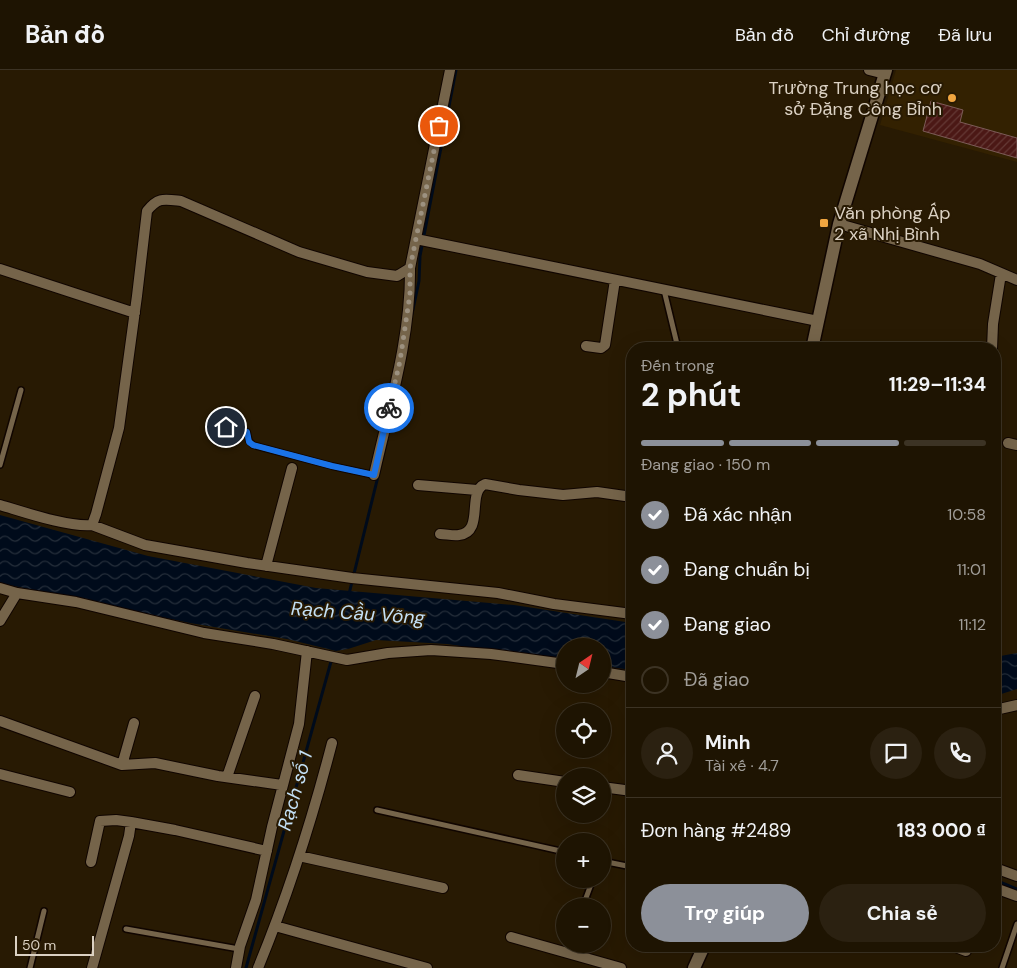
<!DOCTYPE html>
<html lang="vi">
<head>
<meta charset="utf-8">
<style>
	body { margin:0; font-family:"DM Sans",sans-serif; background:#2b2111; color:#f1f3f6; height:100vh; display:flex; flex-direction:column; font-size:19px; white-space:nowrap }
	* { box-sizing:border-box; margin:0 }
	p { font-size:16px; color:#a19e99 }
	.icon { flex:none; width:28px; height:28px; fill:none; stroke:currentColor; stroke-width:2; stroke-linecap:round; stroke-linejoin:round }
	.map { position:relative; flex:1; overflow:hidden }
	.details { position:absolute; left:626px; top:272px; width:375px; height:610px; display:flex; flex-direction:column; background:#1e1402; border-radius:20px; box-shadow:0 5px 20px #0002,0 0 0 1px #3c3324 }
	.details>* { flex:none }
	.needle { width:32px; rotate:35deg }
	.buttons { position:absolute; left:556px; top:568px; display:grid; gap:10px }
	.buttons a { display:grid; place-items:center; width:55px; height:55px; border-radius:50%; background:#1e1402; box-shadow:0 5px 20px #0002,0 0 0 1px #3c3324; font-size:25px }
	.scale { position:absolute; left:15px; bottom:12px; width:79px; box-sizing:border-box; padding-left:5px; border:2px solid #dbd1c3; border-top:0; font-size:14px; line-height:18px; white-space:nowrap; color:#dbd1c3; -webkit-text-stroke:4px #281a03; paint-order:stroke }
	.pin { position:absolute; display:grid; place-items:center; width:42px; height:42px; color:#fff; margin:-21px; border:2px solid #fff; border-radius:50%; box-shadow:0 1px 5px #0007 }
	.courier { position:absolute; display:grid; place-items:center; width:50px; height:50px; margin:-25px; border:4px solid #1a73e8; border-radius:50%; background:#fff; color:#222; box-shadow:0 1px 6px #0007 }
	.headline em { font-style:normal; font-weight:700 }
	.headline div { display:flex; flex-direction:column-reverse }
	.headline { display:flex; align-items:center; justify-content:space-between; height:85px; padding:0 15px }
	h1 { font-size:32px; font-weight:700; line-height:38px }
	.bar { display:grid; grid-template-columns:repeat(4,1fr); gap:8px 5px; align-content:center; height:60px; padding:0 15px }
	.bar i { height:6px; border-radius:4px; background:#3c3324 }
	.bar .current { background:#8c9099 }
	.bar p { grid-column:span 4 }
	.line { display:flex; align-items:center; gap:12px; padding:0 15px; border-top:1px solid #3c3324 }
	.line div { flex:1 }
	.round { display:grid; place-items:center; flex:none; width:52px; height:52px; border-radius:26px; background:#2b2111 }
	ol { padding:0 15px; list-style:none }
	li { display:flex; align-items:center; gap:15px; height:55px }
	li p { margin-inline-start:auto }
	li .icon { padding:5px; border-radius:50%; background:#8c9099; color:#fff; stroke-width:4 }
	li:last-child { color:#a19e99 }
	li i { width:28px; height:28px; border:2px solid #3c3324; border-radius:50% }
	.action { display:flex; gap:10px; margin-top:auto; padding:10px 15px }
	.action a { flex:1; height:58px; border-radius:30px; background:#8c9099; color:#fff; font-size:20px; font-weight:700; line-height:58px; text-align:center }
	.action a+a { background:#2b2111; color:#f1f3f6 }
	header { display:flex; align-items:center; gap:30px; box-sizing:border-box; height:70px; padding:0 25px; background:#1e1402; border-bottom:1px solid #3c3324 }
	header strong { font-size:24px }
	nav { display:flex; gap:28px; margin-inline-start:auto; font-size:18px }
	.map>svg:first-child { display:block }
	.built { fill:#332101 }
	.water { fill:url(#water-waves) }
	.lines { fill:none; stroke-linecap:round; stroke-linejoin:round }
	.stream { stroke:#000b1b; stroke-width:3 }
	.building { fill:url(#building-hatch); stroke:#7c5c58 }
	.lane-casing { stroke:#100500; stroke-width:8 }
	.street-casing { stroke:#100500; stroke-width:12 }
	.secondary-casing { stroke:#100500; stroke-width:15 }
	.lane { stroke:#75644a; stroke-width:5 }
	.street { stroke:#75644a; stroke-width:10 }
	.secondary { stroke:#75644a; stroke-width:12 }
	.done { stroke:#9c9180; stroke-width:5; stroke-dasharray:0 9 }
	.route { stroke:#1a73e8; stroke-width:6 }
	.poi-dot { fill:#f1a640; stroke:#281a03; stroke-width:2 }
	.labels { text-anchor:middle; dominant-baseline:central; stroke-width:4; stroke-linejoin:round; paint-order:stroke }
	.poi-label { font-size:18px; fill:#dbd1c3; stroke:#281a03; text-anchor:end }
	.water-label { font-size:19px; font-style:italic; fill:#c4e1f7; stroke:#281a03 }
</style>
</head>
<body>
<header>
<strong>Bản đồ</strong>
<nav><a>Bản đồ</a><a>Chỉ đường</a><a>Đã lưu</a></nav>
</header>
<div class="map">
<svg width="1017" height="898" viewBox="0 0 1017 898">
	<defs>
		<pattern id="water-waves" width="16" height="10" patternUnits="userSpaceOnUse" patternTransform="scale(1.25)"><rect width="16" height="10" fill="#000b1b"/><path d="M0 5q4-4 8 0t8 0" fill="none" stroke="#252e3a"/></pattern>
		<pattern id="building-hatch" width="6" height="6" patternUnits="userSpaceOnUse" patternTransform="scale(1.25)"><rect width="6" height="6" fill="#4b1815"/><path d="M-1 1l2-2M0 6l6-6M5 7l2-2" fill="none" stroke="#643935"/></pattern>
	</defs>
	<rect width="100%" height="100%" fill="#281a03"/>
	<!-- built -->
	<path class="built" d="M896,0H1017V92L880,55Z"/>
	<!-- water -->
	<path class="water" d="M0,445L148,486L316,518L514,535L632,553V600L603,596L602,576H565V591L447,574L376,570L348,579L336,581L287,569L190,553L0,513Z
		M1017,583V619L995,626V587Z"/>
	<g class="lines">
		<!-- stream -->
		<path class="stream" d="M412,244L419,211L420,186L456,0
			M349,524L387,370
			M995,810L1017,819
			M246,898L332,588"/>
	</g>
	<!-- building -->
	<path class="building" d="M931,31L963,40L960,52L1017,68V88L923,61Z"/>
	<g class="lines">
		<!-- lane casing -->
		<g class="lane-casing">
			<path id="lane" d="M664,220L677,274
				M226,357L247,362L249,371L253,375L332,396L374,405
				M0,395L21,320
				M377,740L565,782
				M602,791L632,797
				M583,836L593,809
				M126,859L239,879
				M30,898L44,841
				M1002,898L1017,854"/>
		</g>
		<!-- street casing -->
		<g class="street-casing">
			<path id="street" d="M869,0L885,4
				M839,154L980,194L1017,210
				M416,169L818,251
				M0,199L135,243
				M586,276L601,278L605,275L615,210
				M992,279L993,254L1001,204
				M1008,373L1017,375
				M374,405C389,338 411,268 410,198L450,0
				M418,415L477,420
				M0,435C24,442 67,457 92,455L145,475L247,493L352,508L498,523L554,534L632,544
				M92,455L96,444L119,358L137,226L147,141C158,127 164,129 181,131L299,182L367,202L397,206L410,198
				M440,464C446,464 453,466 459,465C485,462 466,422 485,414L519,420L563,425L597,422L632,427
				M266,496L292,398
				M0,518L17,523L76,532L204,563L273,574L347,590L388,583L431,580L491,584L565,594
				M0,551L17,523
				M602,602L632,607
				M995,640L1017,635
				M0,651L122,695L155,693L218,706L282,715
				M122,695L134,653
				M0,704L70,722
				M518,705L565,712
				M227,707L255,626
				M602,717L632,721
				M131,752L175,760L267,781
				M299,786L443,818
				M91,792L100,751L116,750L131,752L129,766L92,898
				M995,798L1017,806
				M995,818L1017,826
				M275,856L427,898
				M511,867L621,898
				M953,876L966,881
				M236,898L240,876L256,830L272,757L299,654L307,581
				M258,898C288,825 312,750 332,673"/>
		</g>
		<!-- secondary casing -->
		<g class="secondary-casing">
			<path id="secondary" d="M812,279L839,154L886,0
				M694,898L704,876"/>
		</g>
		<!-- lane -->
		<use href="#lane" class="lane"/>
		<!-- street -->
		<use href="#street" class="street"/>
		<!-- secondary -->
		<use href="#secondary" class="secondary"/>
	</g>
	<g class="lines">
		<!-- done -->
		<path class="done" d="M389,338L400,291L410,224V198L439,56"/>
		<!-- route -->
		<path class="route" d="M226,357L247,362L249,372L253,375L332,396L374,405L389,338"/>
	</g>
	<!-- markers -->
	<g class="poi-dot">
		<circle cx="952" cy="28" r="5"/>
		<rect x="819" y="148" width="10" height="10" rx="2.5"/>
	</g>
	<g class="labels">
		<!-- poi labels -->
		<g class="poi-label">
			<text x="942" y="18">Trường Trung học cơ<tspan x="942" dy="21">sở Đặng Công Bỉnh</tspan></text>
			<text x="834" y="143" text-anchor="start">Văn phòng Ấp<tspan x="834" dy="21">2 xã Nhị Bình</tspan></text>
		</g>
		<!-- water labels -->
		<g class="water-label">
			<text transform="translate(358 543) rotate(4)">Rạch Cầu Võng</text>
			<text transform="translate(295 721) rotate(-74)">Rạch số 1</text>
		</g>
	</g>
</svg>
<div class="buttons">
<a><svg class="needle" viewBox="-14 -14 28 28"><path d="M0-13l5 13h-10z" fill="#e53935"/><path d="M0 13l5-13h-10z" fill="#a19e99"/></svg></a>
<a><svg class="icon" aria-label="locate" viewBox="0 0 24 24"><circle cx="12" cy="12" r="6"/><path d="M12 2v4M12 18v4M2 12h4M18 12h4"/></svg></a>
<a><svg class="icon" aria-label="layers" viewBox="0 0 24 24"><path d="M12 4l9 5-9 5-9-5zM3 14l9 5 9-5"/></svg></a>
<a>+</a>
<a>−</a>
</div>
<div class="scale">50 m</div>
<div class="pin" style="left:439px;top:56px;background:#ea580c"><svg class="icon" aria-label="bag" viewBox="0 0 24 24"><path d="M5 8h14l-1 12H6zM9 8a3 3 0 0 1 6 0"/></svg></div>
<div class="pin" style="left:226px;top:357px;background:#1f2937"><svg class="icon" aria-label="home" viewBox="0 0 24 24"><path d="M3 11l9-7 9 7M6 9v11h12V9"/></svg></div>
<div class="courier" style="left:389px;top:338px"><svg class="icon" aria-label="bike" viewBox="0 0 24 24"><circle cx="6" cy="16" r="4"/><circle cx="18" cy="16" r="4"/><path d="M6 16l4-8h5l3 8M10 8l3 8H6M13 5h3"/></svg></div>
<section class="details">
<div class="headline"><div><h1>2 phút</h1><p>Đến trong</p></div><em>11:29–11:34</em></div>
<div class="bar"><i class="current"></i><i class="current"></i><i class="current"></i><i></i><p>Đang giao · 150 m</p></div>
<ol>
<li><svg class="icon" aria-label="check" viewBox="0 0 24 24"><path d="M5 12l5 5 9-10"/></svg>Đã xác nhận<p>10:58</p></li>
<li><svg class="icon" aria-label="check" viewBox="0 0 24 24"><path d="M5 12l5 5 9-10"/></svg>Đang chuẩn bị<p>11:01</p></li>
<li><svg class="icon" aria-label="check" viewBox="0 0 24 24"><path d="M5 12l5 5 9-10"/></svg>Đang giao<p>11:12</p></li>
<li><i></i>Đã giao</li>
</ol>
<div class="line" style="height:90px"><a class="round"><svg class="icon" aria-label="person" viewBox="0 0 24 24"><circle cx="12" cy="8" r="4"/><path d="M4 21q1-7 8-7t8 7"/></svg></a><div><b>Minh</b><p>Tài xế · 4.7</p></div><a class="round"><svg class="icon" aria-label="chat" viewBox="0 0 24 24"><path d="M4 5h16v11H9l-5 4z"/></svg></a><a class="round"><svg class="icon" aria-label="phone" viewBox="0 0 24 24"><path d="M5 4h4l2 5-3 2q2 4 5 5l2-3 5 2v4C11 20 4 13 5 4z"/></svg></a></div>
<div class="line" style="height:65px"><div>Đơn hàng #2489</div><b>183 000 ₫</b></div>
<div class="action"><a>Trợ giúp</a><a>Chia sẻ</a></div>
</section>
</div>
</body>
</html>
